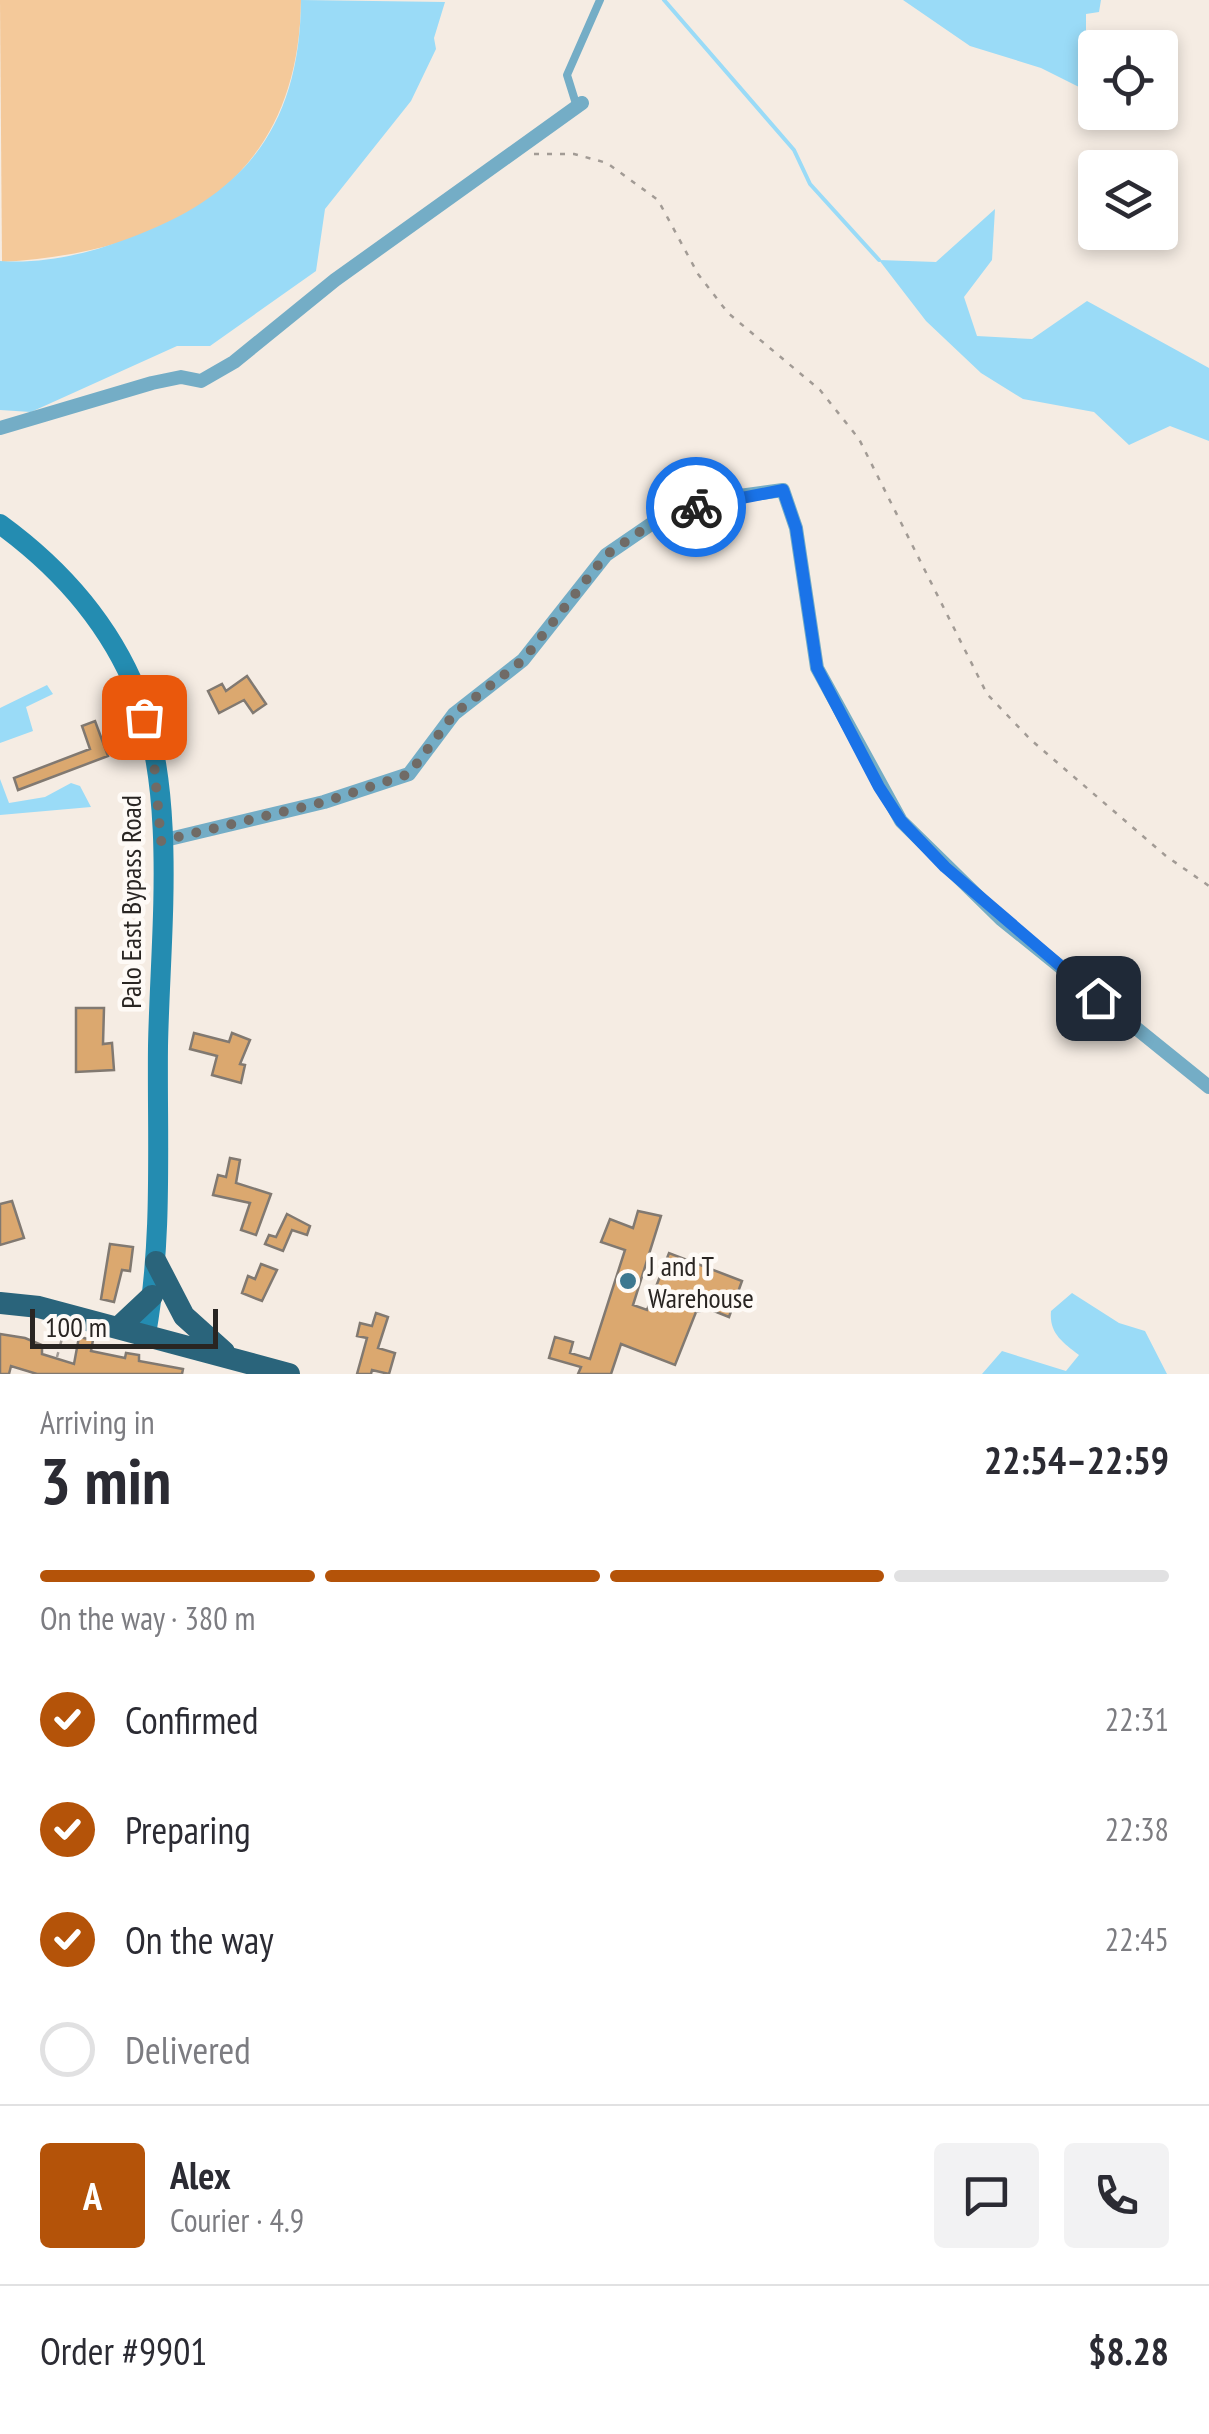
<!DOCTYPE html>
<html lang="en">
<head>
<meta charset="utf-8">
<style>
	body { margin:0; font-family:"PT Sans Narrow",sans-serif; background:#f2f2f3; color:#2b2b33; height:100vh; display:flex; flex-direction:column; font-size:38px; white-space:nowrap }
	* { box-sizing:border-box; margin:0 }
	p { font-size:32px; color:#7c7c81 }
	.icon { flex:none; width:55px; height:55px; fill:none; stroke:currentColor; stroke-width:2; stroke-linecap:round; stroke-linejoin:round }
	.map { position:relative; height:1374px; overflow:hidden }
	.details { display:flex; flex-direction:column; background:#fff; flex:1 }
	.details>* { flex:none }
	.controls { position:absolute; left:1078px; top:30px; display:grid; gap:20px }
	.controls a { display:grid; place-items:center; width:100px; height:100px; border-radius:10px; background:#fff; box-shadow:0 5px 15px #0003; font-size:50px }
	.scale { position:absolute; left:30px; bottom:25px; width:188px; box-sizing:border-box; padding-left:10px; border:5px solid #292522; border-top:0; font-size:28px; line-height:35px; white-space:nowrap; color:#292522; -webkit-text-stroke:8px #fefaf6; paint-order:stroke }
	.pin { position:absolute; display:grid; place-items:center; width:85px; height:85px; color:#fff; margin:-42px; border-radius:20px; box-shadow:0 5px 15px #0006 }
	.courier { position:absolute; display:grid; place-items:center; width:100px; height:100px; margin:-50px; border:8px solid #1a73e8; border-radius:50%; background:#fff; color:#222; box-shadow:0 2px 12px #0007 }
	.headline em { font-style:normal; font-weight:600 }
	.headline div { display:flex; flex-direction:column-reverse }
	.headline { display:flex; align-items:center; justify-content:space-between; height:170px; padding:0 40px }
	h1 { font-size:65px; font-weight:600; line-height:75px }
	.bar { display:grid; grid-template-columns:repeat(4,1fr); gap:15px 10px; align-content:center; height:120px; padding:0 40px }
	.bar i { height:12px; border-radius:8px; background:#e1e1e2 }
	.bar .active { background:#b45309 }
	.bar p { grid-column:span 4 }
	.line { display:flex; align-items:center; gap:25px; padding:0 40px; border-top:2px solid #e1e1e2 }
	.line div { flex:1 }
	.round { display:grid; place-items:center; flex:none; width:105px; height:105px; border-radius:10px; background:#f2f2f3 }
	ol { padding:0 40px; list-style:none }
	li { display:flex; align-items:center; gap:30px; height:110px }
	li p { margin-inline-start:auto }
	li .icon { padding:10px; border-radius:50%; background:#b45309; color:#fff; stroke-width:4 }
	li:last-child { color:#7c7c81 }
	li i { width:55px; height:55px; border:5px solid #e1e1e2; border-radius:50% }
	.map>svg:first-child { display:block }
	.green { fill:#f4c99a }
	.water { fill:#9adbf7 }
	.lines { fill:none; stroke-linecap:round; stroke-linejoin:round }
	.stream { stroke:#9adbf7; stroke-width:4 }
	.building { fill:#dba86f; stroke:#817971; stroke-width:2.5 }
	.path { stroke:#a29b95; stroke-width:2.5; stroke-dasharray:5 8; stroke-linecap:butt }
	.service { stroke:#74adc6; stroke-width:8 }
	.minor { stroke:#74adc6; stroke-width:14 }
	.secondary { stroke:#248cb1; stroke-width:20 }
	.trunk { stroke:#2a647b; stroke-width:22 }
	.done { stroke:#706b66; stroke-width:10; stroke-dasharray:0 18 }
	.route { stroke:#1a73e8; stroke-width:12 }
	.poi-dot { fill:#3d7890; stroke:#fefaf6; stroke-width:4 }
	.labels { text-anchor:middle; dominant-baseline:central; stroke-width:9; stroke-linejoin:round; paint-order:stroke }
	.street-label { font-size:28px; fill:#292522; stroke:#fefaf6 }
	.poi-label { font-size:28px; fill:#292522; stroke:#fefaf6; text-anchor:start }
</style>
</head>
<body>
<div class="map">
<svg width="1209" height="1374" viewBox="0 0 1209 1374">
	<rect width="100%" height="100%" fill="#f5ece3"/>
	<!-- green -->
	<path class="green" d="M0,0H301C299,184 168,252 2,262Z"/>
	<!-- water -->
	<path class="water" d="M301,0L445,2L434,38L436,49L411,101L325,209L316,271L210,346H177L31,412L0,410V261C43,264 87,254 127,239C244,197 300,127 301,0Z
		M903,0H1101L1099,12L1086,14V40L1105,47L1095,48V79L1079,87L1041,68L970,46Z
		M995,209L992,260L964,297L977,336L1032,339L1087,301L1209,368V441L1170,426L1129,445L1094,412L1023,399L981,373L926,321L879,260L936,262Z
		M47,685L53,694L26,707L33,731L0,743V708Z
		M0,779L9,803L45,797L71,783L80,786L91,807L0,815Z
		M1072,1293L1119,1323L1145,1331L1167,1374H982L1002,1351L1066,1371L1079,1355C1062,1342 1049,1333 1051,1311Z"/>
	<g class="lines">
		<!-- stream -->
		<path class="stream" d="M664,0L794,150L810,184L879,260"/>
	</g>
	<!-- building -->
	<path class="building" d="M247,676L266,704L253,713L244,700L219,713L208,691L222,684L226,691Z
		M95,721L108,756L18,790L14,778L90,749L82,726Z
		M76,1008H104L103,1044L112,1043L114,1070L76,1072Z
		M194,1033L229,1042L232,1033L250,1040L240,1064L245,1065L241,1083L212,1075L217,1056L190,1049Z
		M230,1158L240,1160L236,1183L271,1194L256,1235L241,1230L250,1203L213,1195L218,1175L226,1177Z
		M12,1201L24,1238L0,1245V1204Z
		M638,1211L661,1216L633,1305L647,1310L669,1253L742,1281L729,1317L709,1309L696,1312L675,1365L621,1344L611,1374H578L581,1367L549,1358L555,1337L573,1342L570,1353L590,1359L625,1250L601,1242L610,1219L633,1228Z
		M287,1214L310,1226L307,1235L292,1230L283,1251L265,1244L269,1235L276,1237Z
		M110,1244L133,1247L130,1271L122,1270L114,1302L101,1299Z
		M261,1264L277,1270L262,1301L242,1293L248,1276L255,1279Z
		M376,1313L388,1317L378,1348L395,1353L389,1374L372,1370L371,1374H357L367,1338L357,1336L360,1323L372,1326Z
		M0,1334L25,1338L42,1345V1354L74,1364L79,1337L93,1340L91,1351L125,1358L126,1353L139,1355V1361L183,1369L182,1374H37L11,1366L9,1374H0Z"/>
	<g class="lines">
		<!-- path -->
		<path class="path" d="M534,154H574L607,163L658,200L698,274L728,313L820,390L859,439L987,694L1031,740L1166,856L1209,886
			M57,1357L64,1331"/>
		<!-- service -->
		<path class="service" d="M577,107L567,75L600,0"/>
		<!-- minor -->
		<path class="minor" d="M0,428L152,383L181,377L201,381L234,362L335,280L582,103
			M161,841L324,802L409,774L454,714L523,660L606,555L660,518L725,498L783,490L796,528L817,668L901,821L1001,919L1209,1087"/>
		<!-- secondary -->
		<path class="secondary" d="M0,524C59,567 109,623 137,692C178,794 160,937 158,1046C157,1141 163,1240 146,1334"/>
		<!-- trunk -->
		<path class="trunk" d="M156,1262L184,1316L224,1352
			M0,1303L39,1307L289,1374
			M119,1327L152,1296"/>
	</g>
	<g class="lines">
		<!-- done -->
		<path class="done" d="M144,717L152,740L161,841L324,802L409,774L454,714L523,660L606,555L660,518L696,507"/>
		<!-- route -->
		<path class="route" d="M696,507L783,490L796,528L817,668L879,787L901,821L945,867L1098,998"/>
	</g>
	<!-- markers -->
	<circle class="poi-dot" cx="628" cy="1281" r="10"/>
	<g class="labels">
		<!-- street labels -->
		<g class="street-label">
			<text transform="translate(130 902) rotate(-90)">Palo East Bypass Road</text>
		</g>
		<!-- poi labels -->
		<g class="poi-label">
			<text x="648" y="1265">J and T<tspan x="648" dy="32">Warehouse</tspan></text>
		</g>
	</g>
</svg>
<div class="controls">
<a><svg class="icon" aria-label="locate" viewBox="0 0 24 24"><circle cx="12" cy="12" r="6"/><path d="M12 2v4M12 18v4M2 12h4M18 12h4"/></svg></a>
<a><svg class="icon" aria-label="layers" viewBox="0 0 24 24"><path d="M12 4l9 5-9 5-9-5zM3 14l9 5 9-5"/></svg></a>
</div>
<div class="scale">100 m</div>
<div class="pin" style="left:144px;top:717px;background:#ea580c"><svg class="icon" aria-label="bag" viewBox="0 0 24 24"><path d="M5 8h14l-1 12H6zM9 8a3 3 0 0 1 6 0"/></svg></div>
<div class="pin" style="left:1098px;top:998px;background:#1f2937"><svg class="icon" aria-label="home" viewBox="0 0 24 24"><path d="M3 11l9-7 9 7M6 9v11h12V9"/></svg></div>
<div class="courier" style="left:696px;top:507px"><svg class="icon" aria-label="bike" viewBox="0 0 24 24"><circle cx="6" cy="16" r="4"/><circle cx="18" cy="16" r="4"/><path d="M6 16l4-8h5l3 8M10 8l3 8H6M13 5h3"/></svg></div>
</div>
<section class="details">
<div class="headline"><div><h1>3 min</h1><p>Arriving in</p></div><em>22:54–22:59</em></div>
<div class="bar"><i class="active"></i><i class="active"></i><i class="active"></i><i></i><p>On the way · 380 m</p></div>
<ol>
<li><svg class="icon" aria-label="check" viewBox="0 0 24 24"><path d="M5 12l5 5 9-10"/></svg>Confirmed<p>22:31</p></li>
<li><svg class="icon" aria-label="check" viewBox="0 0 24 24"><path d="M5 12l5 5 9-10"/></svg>Preparing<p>22:38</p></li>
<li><svg class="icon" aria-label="check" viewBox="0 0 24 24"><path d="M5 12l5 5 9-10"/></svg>On the way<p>22:45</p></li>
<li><i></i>Delivered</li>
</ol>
<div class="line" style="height:180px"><b class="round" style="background:#b45309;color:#fff">A</b><div><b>Alex</b><p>Courier · 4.9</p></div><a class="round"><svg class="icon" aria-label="chat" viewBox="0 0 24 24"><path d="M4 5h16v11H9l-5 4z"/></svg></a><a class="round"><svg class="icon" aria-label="phone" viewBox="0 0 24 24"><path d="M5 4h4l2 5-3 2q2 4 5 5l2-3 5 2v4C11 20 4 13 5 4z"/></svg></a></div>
<div class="line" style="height:130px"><div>Order #9901</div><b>$8.28</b></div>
</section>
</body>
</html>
